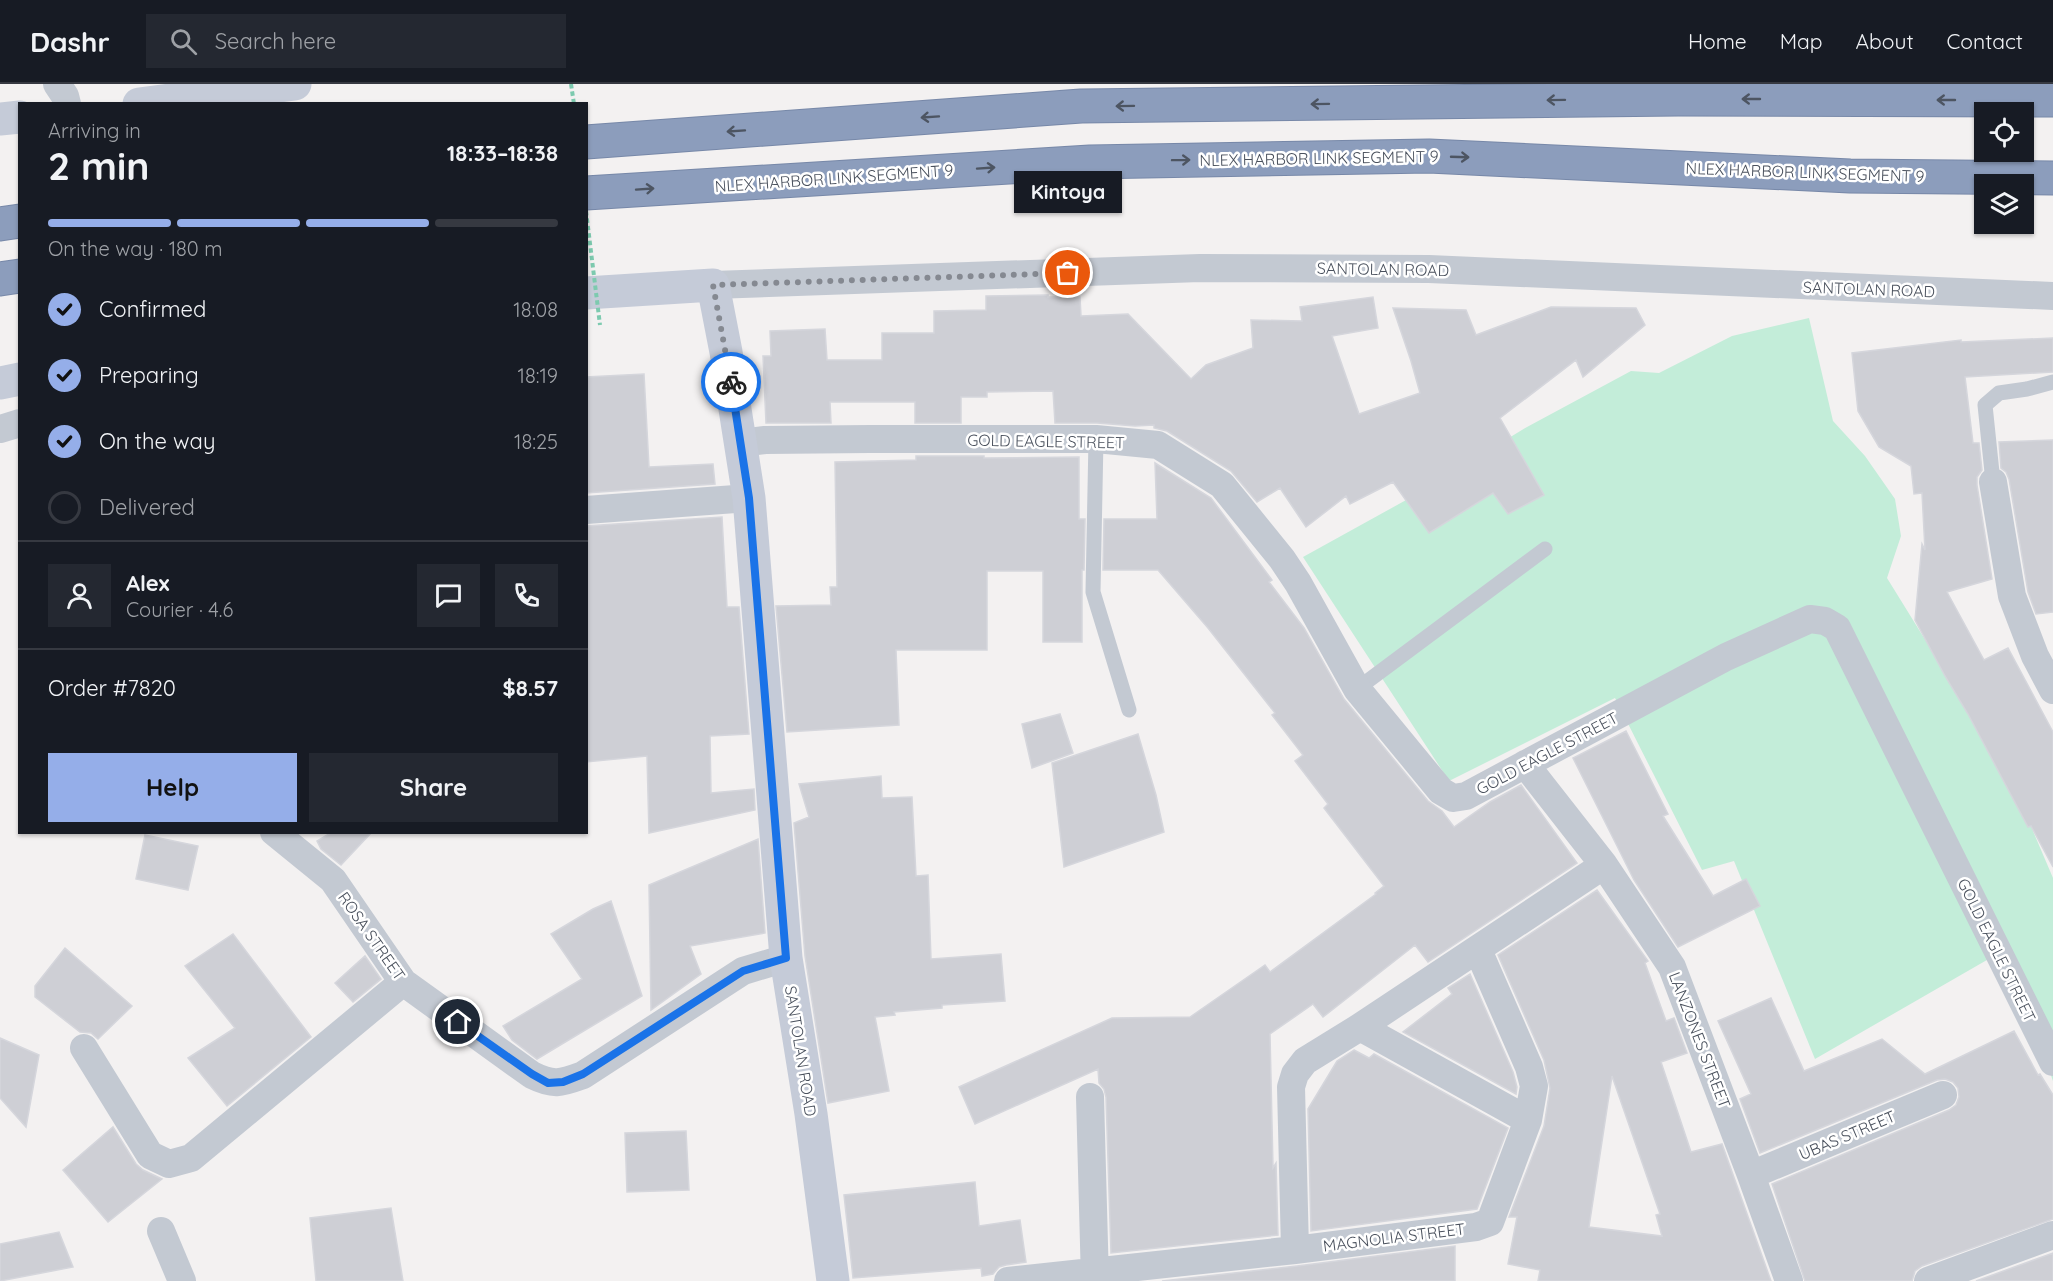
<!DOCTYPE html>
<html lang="en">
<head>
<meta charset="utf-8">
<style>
	body { margin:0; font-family:Quicksand,sans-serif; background:#242831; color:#f1f3f6; height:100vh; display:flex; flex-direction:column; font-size:22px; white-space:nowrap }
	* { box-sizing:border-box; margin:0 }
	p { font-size:20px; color:#9ea1a6 }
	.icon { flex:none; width:33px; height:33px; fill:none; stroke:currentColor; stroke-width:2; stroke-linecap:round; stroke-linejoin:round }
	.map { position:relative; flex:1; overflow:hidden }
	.drawer { position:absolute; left:18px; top:18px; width:570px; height:732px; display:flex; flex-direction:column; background:#171b24; border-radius:0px; box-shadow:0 2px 4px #0004 }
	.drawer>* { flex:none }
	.fabs { position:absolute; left:1974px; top:18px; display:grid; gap:12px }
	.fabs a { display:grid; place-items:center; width:60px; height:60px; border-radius:0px; background:#171b24; box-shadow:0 2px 4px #0004; font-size:30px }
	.pin { position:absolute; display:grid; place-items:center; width:51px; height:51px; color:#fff; margin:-26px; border:3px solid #fff; border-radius:50%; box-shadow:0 2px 6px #0007 }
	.courier { position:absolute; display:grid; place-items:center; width:60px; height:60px; margin:-30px; border:4px solid #1a73e8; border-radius:50%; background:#fff; color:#222; box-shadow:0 2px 8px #0007 }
	.bubble { position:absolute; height:42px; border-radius:0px; background:#171b24; box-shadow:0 2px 4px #0004; font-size:20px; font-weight:800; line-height:42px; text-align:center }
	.overview em { font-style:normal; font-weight:800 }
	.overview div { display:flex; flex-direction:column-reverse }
	.overview { display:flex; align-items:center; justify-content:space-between; height:102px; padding:0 30px }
	h1 { font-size:39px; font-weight:800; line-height:45px }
	.bar { display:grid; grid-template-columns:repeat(4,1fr); gap:9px 6px; align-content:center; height:72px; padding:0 30px }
	.bar i { height:8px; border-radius:4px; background:#363941 }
	.bar .selected { background:#95aee9 }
	.bar p { grid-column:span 4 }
	.line { display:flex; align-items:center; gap:15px; padding:0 30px; border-top:2px solid #363941 }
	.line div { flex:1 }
	.round { display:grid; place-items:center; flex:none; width:63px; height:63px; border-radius:0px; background:#242831 }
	ol { padding:0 30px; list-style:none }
	li { display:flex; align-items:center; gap:18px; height:66px }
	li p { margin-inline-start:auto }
	li .icon { padding:6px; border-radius:50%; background:#95aee9; color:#111; stroke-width:4 }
	li:last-child { color:#9ea1a6 }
	li i { width:33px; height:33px; border:3px solid #363941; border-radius:50% }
	.primary-button { display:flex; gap:12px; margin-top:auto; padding:12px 30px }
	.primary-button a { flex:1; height:69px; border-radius:0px; background:#95aee9; color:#111; font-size:24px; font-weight:800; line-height:69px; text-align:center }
	.primary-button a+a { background:#242831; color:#f1f3f6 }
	header { display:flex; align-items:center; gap:36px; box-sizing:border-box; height:84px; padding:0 30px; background:#171b24; border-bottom:2px solid #363941 }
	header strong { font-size:28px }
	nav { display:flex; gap:33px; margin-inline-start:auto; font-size:21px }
	.search { width:420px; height:54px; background:#242831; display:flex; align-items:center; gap:15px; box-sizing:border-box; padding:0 21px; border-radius:0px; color:#9ea1a6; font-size:22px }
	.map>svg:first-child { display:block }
	.green { fill:#c3edd9 }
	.building { fill:#cecfd5; stroke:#d5d6dc; stroke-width:1.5; fill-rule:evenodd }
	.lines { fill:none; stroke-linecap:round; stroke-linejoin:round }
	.highway-casing { stroke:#7788a8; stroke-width:35 }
	.path { stroke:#7dcaaf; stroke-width:4; stroke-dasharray:4.5 3; stroke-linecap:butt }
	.lane { stroke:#c3c9d2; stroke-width:15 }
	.street { stroke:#c3c9d2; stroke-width:28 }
	.secondary { stroke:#c5cbd8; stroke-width:33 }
	.highway { stroke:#8c9dbc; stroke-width:33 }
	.path-bridge { stroke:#7dcaaf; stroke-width:4; stroke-dasharray:4.5 3; stroke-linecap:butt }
	.oneway { stroke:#4d5562 }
	.done { stroke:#858991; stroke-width:6; stroke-dasharray:0 10.8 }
	.route { stroke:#1a73e8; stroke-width:8 }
	.labels { text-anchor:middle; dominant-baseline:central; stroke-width:5; stroke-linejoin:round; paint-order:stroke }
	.street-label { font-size:16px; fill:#4a515d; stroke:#fff }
</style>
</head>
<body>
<header>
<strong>Dashr</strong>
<div class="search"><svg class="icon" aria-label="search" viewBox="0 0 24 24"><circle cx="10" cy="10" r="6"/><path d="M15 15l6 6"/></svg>Search here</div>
<nav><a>Home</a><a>Map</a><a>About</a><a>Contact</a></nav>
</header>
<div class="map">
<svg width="2053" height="1197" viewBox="0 0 2053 1197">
	<rect width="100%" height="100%" fill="#f3f1f1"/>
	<!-- green -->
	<path class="green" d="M1809,234L1833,337L1865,372L1895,415L1901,452L1887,494L2010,693L2053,794V997L2006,865L1815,975L1734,777L1702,786L1615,614L1449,697L1303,473L1417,410L1527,343L1631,287L1659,289L1732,252Z"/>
	<!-- building -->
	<path class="building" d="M1048,211V213H1080L1081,232L1128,230L1191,295L1206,281L1253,264L1251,236L1302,237L1300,223L1373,213L1378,244L1332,252L1359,330L1420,309L1411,277L1393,224L1466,226L1476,251L1551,223L1636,224L1645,241L1583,293L1576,276L1500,334L1544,411L1508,430L1493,409L1429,449L1393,398L1350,420L1346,412L1306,443L1280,404L1257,418L1231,387L1167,347L1154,344V341L1135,342L1097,339H1055L1053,307L987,308V313H961V339H915V318H830L831,339H766L763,272H771L770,247L825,245L827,276H882V249H934V227L986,226V212Z
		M2053,254V288L1965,293L1973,359H1979L1982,386L1977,393V401L1992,495L1947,508L1984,576L2008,564L2053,648V783L2031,742L2028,743L1968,630L1945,592L1915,536L1922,460L1925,466L1922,409L1914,410L1911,382L1879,363L1858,327L1852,269L1961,256V258Z
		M644,290L649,383L713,380L715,400L586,409V293Z
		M2053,356V528L2036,530L2028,508L2009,395L2006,388L2001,384L1999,358Z
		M916,372H984V374L1079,373V435H1085L1084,486H1082V558H1043V487H987V566H896L899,641L787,648L776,522L831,521L830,503H837L835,378L916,376Z
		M1155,379L1211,414L1272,496L1269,498L1304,544L1344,615L1428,717L1442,727L1454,743L1490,718L1521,701L1577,779L1428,878L1415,861L1323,933L1313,920L1270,950L1273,1084L1276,1079L1278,1151L1111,1169L1106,1013L1104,1005L1099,999L1098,985L975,1040L959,1003L1112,934L1190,933L1265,881L1270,888L1376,810L1375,809L1384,802L1324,724L1328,720L1295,677L1303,671L1272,631L1275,629L1208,544L1158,486H1103L1104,435H1157Z
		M722,433L727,523H739L749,650L710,652L711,709L754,705L755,726L649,749L647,672L586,678V442Z
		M1060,630L1073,669L1032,684L1022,640Z
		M1626,647L1668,730L1663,732L1713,812L1746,795L1760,822L1678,863L1634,796L1573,674Z
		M1138,650L1156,711L1164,748L1064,783L1052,679Z
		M881,692L882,714L912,713L916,792L928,791L931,875L1001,870L1005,917L942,921V924L894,928L895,931L875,933L889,1007L828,1019L805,872L794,739L809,733L799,700Z
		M332,748H372L341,781L321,765L317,757Z
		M145,751L198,762L188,806L136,795Z
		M758,755L765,849L690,862L701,890L651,926L649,801Z
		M1597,806L1648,877L1645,879L1666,937L1674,934L1687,969L1661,978L1691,1068L1722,1060L1771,1197H1538L1540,1186L1508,1180L1517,1133H1509L1544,1042L1550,1004L1544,976L1498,871ZM1612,992L1660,1130L1656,1131L1662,1152L1589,1143Z
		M611,817L642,912L537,975L512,956L503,942L582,895L551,850L593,825Z
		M233,850L311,953L227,1022L188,974L235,944L185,882Z
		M65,864L132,922L98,955L91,949L80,948L35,913V902Z
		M365,872L381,895L353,918L335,899Z
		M1470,890L1513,988L1517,1003L1516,1010L1403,948L1452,910L1448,904Z
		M1771,914L1804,987L1882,955L1925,990L2014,947L2038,991L2040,990L2053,1011V1135L1922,1182L1915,1187L1912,1197H1805L1772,1100L1949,1026L1956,1021L1959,1013L1958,1004L1953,998L1945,995L1937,996L1760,1069L1740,1015L1751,1010L1718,937Z
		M0,954L39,971L26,1043L0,1014Z
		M1354,966L1369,974L1374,970L1508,1044L1477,1125L1311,1147L1308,1025L1337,977Z
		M113,1043L136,1080L143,1086L162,1095L108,1138L63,1086Z
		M686,1047L689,1106L627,1108L625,1049Z
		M975,1098L979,1142L1020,1136L1026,1178L1006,1181L999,1183L993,1190L982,1192L981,1184L853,1194L844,1111Z
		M391,1124L403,1197H316L310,1134Z
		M59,1148L73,1183L0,1197V1160Z
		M1455,1162V1197H1162L1297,1182Z
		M2053,1169V1197H1976Z"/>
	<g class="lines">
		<!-- highway casing -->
		<g class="highway-casing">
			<path id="highway" d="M586,58L1081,22L1678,15L2053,16
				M586,109L1090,78L1429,72L1850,92L2053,94
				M0,140L20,137
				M0,195L20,192"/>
		</g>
		<!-- path -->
		<path class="path" d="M571,0L574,20"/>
		<!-- lane -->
		<path class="lane" d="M1096,355L1093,508L1129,626
			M1993,398L1985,321L1999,309L2027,305L2053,298
			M1357,605L1545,465"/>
		<!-- street -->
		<path class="street" d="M57,0L65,12L67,20
			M713,201L1200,184L1429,185L2053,212
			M0,345L20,339
			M741,359L765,356L870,355H1096L1158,361L1222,401L1282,475L1298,499L1357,605L1441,707L1453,714L1466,712L1726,573L1810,535L1825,537L1837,544L2053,978
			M1993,398L2012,512L2035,572L2053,606
			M586,426L749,414
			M1525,680L1604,781L1672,883L1751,1091L1789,1197
			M274,748L333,796L403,898L532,991C554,1002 561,999 583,991L743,887L786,874
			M1360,943L1528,1036
			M84,964L150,1071L169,1080L191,1074L403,898
			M1090,1013L1095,1197
			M1751,1091L1943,1011
			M161,1147L182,1197
			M1295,1166L1291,1003L1295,990L1305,977L1360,943L1604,781
			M1008,1197L1295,1166L1476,1143L1490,1138L1528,1036L1534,1002L1529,983L1478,866
			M1928,1197L2053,1151"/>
		<!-- secondary -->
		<path class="secondary" d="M139,20L295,0
			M0,35L20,33
			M586,209L713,201L726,268L749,414L786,874L811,1030L833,1197
			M0,299L20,295"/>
		<!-- highway -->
		<use href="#highway" class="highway"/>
		<!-- path-bridge -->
		<path class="path-bridge" d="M586,127L600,241"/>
	</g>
	<!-- one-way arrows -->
	<defs><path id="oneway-shaft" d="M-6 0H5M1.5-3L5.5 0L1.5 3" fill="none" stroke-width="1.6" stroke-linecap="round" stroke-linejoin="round" transform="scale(1.5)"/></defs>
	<g class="oneway">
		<use href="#oneway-shaft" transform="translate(1751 15) rotate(-180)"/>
		<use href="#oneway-shaft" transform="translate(1556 16) rotate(179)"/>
		<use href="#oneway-shaft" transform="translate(1946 16) rotate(-180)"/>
		<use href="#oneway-shaft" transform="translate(1320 20) rotate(179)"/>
		<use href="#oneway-shaft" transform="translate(1125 22) rotate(179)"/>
		<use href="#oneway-shaft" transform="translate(930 33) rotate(176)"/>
		<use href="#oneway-shaft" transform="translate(736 47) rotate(176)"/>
		<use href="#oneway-shaft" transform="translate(1460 73) rotate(2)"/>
		<use href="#oneway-shaft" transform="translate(1181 76) rotate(-1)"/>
		<use href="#oneway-shaft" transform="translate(986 84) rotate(-4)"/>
		<use href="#oneway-shaft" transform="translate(645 105) rotate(-4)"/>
	</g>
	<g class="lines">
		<!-- done -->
		<path class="done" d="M731,298L713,201L1068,189"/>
		<!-- route -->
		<path class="route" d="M458,938L532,990L548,999L563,998L583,990L743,887L786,874L749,414L731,298"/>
	</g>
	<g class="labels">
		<!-- street labels -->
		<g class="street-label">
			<text transform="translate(1319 74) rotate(-1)">NLEX HARBOR LINK SEGMENT 9</text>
			<text transform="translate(1805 88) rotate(2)">NLEX HARBOR LINK SEGMENT 9</text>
			<text transform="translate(834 94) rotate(-4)">NLEX HARBOR LINK SEGMENT 9</text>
			<text transform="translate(1383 185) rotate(1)">SANTOLAN ROAD</text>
			<text transform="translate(1869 205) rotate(2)">SANTOLAN ROAD</text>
			<text transform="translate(1046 357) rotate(1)">GOLD EAGLE STREET</text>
			<text transform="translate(1547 669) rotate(-28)">GOLD EAGLE STREET</text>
			<text transform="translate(372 852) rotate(55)">ROSA STREET</text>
			<text transform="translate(1997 866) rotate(64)">GOLD EAGLE STREET</text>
			<text transform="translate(1700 956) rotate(69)">LANZONES STREET</text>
			<text transform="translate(801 967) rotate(81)">SANTOLAN ROAD</text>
			<text transform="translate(1847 1051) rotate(-23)">UBAS STREET</text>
			<text transform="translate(1394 1153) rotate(-7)">MAGNOLIA STREET</text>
		</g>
	</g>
</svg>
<div class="fabs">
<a><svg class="icon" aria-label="locate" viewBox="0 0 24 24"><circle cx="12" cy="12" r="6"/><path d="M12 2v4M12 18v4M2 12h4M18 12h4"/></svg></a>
<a><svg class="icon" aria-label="layers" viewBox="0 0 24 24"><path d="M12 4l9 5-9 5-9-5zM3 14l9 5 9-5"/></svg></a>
</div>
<div class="pin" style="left:1068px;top:189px;background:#ea580c"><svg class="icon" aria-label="bag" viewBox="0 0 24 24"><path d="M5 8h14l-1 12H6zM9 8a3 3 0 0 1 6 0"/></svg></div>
<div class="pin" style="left:458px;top:938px;background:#1f2937"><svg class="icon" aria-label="home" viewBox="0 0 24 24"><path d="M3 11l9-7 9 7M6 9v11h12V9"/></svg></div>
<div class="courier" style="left:731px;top:298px"><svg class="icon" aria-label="bike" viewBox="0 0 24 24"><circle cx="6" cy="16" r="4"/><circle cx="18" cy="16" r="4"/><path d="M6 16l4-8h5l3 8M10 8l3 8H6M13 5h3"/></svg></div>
<div class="bubble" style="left:1014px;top:87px;width:108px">Kintoya</div>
<section class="drawer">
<div class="overview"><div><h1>2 min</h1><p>Arriving in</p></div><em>18:33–18:38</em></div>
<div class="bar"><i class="selected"></i><i class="selected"></i><i class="selected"></i><i></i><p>On the way · 180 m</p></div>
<ol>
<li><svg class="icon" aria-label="check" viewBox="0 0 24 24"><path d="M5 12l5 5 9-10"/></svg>Confirmed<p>18:08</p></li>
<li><svg class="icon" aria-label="check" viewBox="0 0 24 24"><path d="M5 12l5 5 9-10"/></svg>Preparing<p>18:19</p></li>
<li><svg class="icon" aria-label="check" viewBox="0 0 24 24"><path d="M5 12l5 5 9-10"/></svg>On the way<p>18:25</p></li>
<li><i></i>Delivered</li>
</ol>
<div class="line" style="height:108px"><a class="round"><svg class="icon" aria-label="person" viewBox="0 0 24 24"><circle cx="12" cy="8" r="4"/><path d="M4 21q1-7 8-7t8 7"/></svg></a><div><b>Alex</b><p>Courier · 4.6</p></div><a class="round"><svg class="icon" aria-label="chat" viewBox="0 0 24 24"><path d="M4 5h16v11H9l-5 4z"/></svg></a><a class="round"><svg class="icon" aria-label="phone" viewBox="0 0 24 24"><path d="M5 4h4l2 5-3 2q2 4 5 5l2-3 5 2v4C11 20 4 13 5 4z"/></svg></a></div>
<div class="line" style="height:78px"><div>Order #7820</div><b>$8.57</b></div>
<div class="primary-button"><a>Help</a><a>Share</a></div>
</section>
</div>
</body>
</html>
